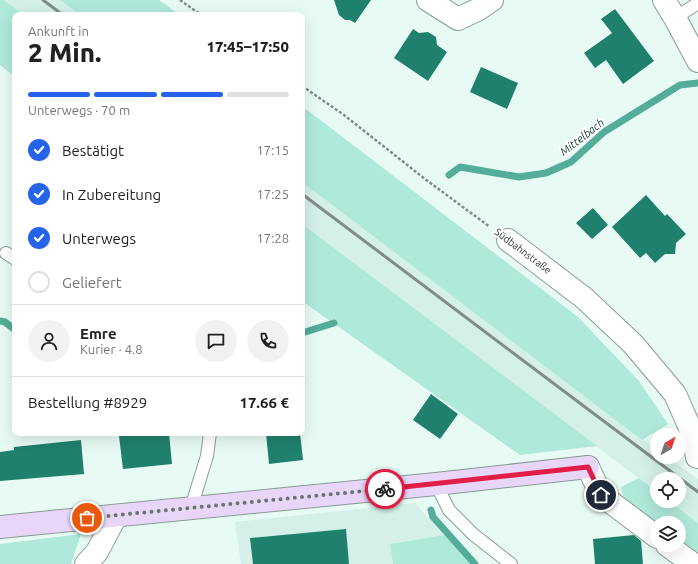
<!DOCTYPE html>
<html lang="de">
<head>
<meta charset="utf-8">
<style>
	body { margin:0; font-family:Ubuntu,sans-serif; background:#f2f2f2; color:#202124; height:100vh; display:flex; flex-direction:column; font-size:15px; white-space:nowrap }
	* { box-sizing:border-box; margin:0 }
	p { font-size:13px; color:#757577 }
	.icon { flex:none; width:22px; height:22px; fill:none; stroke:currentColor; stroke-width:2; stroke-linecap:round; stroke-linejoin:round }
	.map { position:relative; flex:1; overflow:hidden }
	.side { position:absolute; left:12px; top:12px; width:293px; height:424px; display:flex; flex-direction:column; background:#fff; border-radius:8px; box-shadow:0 4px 16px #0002 }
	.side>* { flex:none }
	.needle { width:26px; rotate:39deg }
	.controls { position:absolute; left:650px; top:428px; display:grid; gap:8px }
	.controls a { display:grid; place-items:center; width:36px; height:36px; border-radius:50%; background:#fff; box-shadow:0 4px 16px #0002; font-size:20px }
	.pin { position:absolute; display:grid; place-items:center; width:34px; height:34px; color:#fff; margin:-17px; border:2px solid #fff; border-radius:50%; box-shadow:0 1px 4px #0007 }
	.courier { position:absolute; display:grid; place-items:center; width:40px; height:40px; margin:-20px; border:3px solid #e11d48; border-radius:50%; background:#fff; color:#222; box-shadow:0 1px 5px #0007 }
	.summary em { font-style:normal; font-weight:800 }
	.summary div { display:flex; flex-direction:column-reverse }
	.summary { display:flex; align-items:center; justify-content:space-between; height:68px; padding:0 16px }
	h1 { font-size:26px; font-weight:800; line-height:30px }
	.bar { display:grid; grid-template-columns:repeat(4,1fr); gap:6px 4px; align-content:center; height:48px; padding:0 16px }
	.bar i { height:5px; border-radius:3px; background:#e0e0e0 }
	.bar .active { background:#2563eb }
	.bar p { grid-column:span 4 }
	.line { display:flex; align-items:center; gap:10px; padding:0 16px; border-top:1px solid #e0e0e0 }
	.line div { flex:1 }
	.round { display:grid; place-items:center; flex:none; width:42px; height:42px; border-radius:21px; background:#f2f2f2 }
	ol { padding:0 16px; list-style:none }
	li { display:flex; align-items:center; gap:12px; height:44px }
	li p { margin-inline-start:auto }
	li .icon { padding:4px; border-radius:50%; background:#2563eb; color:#fff; stroke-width:4 }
	li:last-child { color:#757577 }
	li i { width:22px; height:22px; border:2px solid #e0e0e0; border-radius:50% }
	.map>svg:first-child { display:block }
	.built { fill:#d4f0e8 }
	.green { fill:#afe9d9 }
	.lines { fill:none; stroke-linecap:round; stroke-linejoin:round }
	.stream { stroke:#53ad98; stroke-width:7 }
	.building { fill:#1f806d }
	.lane-casing { stroke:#8b9c97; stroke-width:14 }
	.street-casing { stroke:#8b9c97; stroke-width:24 }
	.secondary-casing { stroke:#8b9c97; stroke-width:24 }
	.path { stroke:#808c88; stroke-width:2.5; stroke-dasharray:3 2; stroke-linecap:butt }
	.lane { stroke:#fff; stroke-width:12 }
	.street { stroke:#fff; stroke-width:22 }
	.secondary { stroke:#e7d6f8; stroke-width:22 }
	.rail { stroke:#808d89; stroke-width:3 }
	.done { stroke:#6a7572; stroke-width:4; stroke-dasharray:0 7.2 }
	.route { stroke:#e11d48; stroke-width:5 }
	.labels { text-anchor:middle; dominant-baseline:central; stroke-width:4; stroke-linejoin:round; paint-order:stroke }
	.street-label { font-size:10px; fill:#272e2c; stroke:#fff }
	.water-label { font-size:11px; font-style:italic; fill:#103a31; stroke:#fff }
</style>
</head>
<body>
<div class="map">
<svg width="698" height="564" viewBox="0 0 698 564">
	<rect width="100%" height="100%" fill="#e7faf4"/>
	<!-- built -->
	<path class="built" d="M4,0H60L80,15H24Z
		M302,182L657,450V457H667L698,479V523L669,501H679V479H657V492L302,224Z
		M415,503L444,535L390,544L393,564H241L235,522Z"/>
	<!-- green -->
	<path class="green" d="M0,0H4L24,15H15V77L0,65Z
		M60,0H159L180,15H80Z
		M302,106L578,317L639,381L668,424L642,440L302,182Z
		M302,224L597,446L520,455L302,301Z
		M639,478L657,492V501H669L698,523V562L679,545V523H657V530L625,505L621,487Z
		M81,534L71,564H0V544Z
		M444,535L475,564H393L390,544Z"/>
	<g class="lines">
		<!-- stream -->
		<path class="stream" d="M449,175L460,167L519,177L546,173L571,162L604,132L680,85L698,83
			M0,321L5,322L15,330
			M302,333L334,323
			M431,510L433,517L475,564"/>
	</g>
	<!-- building -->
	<path class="building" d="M334,0H371L355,23L350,20H345L339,15Z
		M615,9L654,61L623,84L606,60L595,68L584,53L612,33L601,19Z
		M413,29L419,33L428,32L436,37L437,45L447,52L428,81L394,58Z
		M481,67L518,83L507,109L470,92Z
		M646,195L665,216L667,214L686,234L676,243L675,254H665L655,263L646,253L640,258L612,227Z
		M593,208L608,225L592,239L576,223Z
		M431,394L458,414L440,439L413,420Z
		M145,433H169L172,464L123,469L119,436Z
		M266,433H300L303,460L269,464Z
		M81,440L84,474L0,481V452L14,450V447Z
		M346,529L349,564H253L250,538Z
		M634,535L641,541L643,564H595L593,539Z"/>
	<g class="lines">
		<!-- lane casing -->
		<g class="lane-casing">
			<path id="lane" d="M675,18L698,3
				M6,253L15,259
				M436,484L449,510L474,535L511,564
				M191,508L207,456L210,433"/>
		</g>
		<!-- street casing -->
		<g class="street-casing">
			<path id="street" d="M428,0L458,19L479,9L492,0
				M664,0L675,18L698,61
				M508,240L584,298L633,344L675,394L693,435L697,457
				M588,467L601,495L657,537
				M667,545L693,564
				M86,564L97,552L116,516"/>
		</g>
		<!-- secondary casing -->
		<g class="secondary-casing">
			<path id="secondary" d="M0,527L436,484L588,467"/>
		</g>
		<!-- path -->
		<path class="path" d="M180,0L201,15
			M302,86L344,115L425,179L490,227"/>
		<!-- lane -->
		<use href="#lane" class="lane"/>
		<!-- street -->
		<use href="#street" class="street"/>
		<!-- secondary -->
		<use href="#secondary" class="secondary"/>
		<!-- rail -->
		<path class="rail" d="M43,0L63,15
			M302,194L698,492"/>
	</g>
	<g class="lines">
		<!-- done -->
		<path class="done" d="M87,518L385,489"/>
		<!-- route -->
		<path class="route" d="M385,489L588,467L601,495"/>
	</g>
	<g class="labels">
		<!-- street labels -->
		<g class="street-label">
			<text transform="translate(523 251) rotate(37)">Südbahnstraße</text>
		</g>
		<!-- water labels -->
		<g class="water-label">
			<text transform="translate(582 137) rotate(-38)">Mittelbach</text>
		</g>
	</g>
</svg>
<div class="controls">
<a><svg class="needle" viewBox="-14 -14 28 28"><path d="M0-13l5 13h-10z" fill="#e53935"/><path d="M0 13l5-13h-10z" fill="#757577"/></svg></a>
<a><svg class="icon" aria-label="locate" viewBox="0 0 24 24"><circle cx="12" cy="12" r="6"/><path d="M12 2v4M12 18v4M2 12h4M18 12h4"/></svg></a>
<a><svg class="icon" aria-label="layers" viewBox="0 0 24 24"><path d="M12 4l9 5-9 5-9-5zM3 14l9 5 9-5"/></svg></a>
</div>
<div class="pin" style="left:87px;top:518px;background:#ea580c"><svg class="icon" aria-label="bag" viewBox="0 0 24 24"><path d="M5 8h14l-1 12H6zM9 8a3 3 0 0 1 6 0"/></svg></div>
<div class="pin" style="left:601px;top:495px;background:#1f2937"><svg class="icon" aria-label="home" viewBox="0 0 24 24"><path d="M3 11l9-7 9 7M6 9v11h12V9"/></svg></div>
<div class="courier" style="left:385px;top:489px"><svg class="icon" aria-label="bike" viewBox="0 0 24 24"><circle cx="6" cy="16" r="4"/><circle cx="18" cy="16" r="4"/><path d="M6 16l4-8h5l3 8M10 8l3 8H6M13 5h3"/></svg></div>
<section class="side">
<div class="summary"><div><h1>2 Min.</h1><p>Ankunft in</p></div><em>17:45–17:50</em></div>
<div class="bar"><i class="active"></i><i class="active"></i><i class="active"></i><i></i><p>Unterwegs · 70 m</p></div>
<ol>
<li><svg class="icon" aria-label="check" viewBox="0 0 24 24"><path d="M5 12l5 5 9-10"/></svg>Bestätigt<p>17:15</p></li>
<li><svg class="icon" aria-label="check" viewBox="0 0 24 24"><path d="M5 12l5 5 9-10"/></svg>In Zubereitung<p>17:25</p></li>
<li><svg class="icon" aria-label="check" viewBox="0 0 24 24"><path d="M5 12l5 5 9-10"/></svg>Unterwegs<p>17:28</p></li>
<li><i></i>Geliefert</li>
</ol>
<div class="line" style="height:72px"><a class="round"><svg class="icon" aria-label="person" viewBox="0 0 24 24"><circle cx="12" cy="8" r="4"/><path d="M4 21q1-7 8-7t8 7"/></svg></a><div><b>Emre</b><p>Kurier · 4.8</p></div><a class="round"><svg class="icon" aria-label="chat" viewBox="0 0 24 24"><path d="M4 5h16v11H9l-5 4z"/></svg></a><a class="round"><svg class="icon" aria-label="phone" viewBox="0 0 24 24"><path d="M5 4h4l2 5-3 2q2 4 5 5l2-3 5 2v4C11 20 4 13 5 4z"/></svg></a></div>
<div class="line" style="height:52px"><div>Bestellung #8929</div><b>17.66 €</b></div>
</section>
</div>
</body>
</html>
